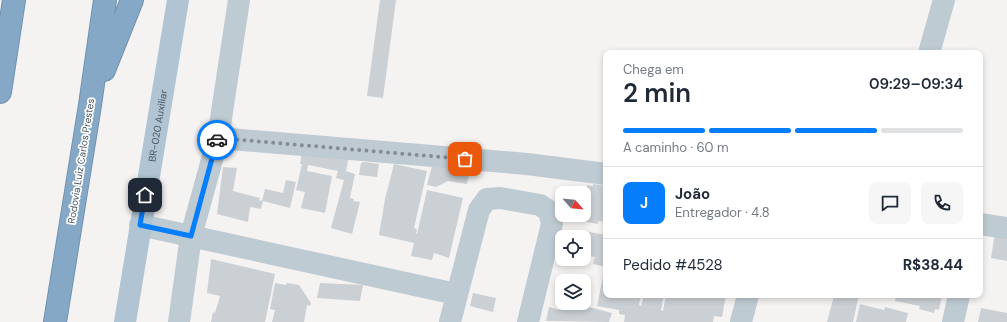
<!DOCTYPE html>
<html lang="pt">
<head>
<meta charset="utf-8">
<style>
	body { margin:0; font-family:"DM Sans",sans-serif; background:#f6f6f7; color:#1f2937; height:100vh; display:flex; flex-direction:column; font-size:15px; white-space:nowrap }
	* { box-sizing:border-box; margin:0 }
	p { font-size:13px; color:#747a83 }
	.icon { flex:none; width:22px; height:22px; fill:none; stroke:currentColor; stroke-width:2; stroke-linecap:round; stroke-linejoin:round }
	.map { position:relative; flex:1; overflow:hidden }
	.sheet { position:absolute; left:603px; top:50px; width:380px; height:248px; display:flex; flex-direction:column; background:#fff; border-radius:8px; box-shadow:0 2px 6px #0003 }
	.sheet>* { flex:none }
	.needle { width:26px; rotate:117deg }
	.buttons { position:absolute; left:555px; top:186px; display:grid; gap:8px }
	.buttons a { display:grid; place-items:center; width:36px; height:36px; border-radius:8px; background:#fff; box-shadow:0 2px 6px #0003; font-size:20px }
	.pin { position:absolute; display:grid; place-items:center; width:34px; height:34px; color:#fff; margin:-17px; border-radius:8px; box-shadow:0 2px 6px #0006 }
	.courier { position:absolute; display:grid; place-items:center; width:40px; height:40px; margin:-20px; border:3px solid #067efb; border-radius:50%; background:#fff; color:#222; box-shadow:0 1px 5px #0007 }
	.summary em { font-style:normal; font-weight:600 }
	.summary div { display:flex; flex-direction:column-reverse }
	.summary { display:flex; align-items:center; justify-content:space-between; height:68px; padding:0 20px }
	h1 { font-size:26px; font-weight:600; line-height:30px }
	.bar { display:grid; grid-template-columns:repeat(4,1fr); gap:6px 4px; align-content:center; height:48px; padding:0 20px }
	.bar i { height:5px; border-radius:3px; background:#e0e1e3 }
	.bar .active { background:#067efb }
	.bar p { grid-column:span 4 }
	.line { display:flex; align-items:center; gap:10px; padding:0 20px; border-top:1px solid #e0e1e3 }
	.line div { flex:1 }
	.round { display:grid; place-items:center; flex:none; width:42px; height:42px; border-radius:8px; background:#f6f6f7 }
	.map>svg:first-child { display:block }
	.building { fill:#cbd0d5 }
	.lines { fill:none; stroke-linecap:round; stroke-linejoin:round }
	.highway-casing { stroke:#7093b2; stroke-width:24 }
	.minor { stroke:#bfcbd3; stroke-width:22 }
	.major { stroke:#b0c4d3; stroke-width:22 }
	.highway { stroke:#85a8c6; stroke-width:22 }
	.done { stroke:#848d94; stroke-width:4; stroke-dasharray:0 7.2 }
	.route { stroke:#067efb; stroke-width:5 }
	.labels { text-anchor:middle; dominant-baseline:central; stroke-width:3.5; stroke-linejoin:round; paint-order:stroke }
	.street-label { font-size:10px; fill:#475762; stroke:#fff }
</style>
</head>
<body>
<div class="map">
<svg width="1007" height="322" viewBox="0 0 1007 322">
	<rect width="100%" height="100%" fill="#f5f2f2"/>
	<!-- building -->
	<path class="building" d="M380,0H396L383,98L367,96Z
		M302,152L349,157L346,171L355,174L350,198L354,199L353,201L360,202L352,234L331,228L344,180L336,178L338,171L308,165L307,171L332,176L325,213L301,208L305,192L296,190L302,164H300Z
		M364,162L379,164L377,177L359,175L361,163Z
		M394,164L427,171L414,228L417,229L416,234H417L427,190L463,198L449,258L434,253L432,260L411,256L414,243L379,235L385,199Z
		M432,166L470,170L467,184L448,181L436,187L427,185Z
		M223,167L237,168L233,191L260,198L259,200L262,201L265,189L283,193L286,180L296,182L290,208L263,201L261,209L250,207L248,222L217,214Z
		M593,184L606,186V222L598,221V224L582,221V215H584V203L587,185L593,186Z
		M578,230L606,235V295H641L639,305L641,306L644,295H664L661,310L663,311L666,295H726L722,317L714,316L713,322H624L625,315L619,314V310L597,306L605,267L593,264L595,257L584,255V237H577Z
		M995,233L1007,235V261L991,258Z
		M211,259L275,274L265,322H211L213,312L215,313L220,296L207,293Z
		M275,283L286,285L287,283L299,285L311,303L310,306L307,305L304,322H272L275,310L270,309Z
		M320,283L363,285L360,301L317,298Z
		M473,293L496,298L493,312L470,306Z
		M844,295H859L853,322H827L834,296L844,297Z
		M896,295H942L939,310L935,309L934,313L919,309L920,306L895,301Z
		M560,302L580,306L581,305L612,313L609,322L546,321L549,307L559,310Z
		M860,304L884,310L885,307L908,313L906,322H856Z
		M981,308L1007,313V322H978Z"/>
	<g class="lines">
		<!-- highway casing -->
		<g class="highway-casing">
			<path id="highway" d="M104,70L132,0
				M0,92L14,0
				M55,322L90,105L105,0"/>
		</g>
		<!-- minor -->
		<path class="minor" d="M929,53L944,0
			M218,138L239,0
			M980,224L1007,228
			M140,225L456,294
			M179,322L191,236L218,138L527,164L606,174
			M450,322L479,210L487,199L500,198L540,205L549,211L552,224L528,322
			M741,322L748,295
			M953,322L959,295"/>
		<!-- major -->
		<path class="major" id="s1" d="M125,322L178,0"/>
		<!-- highway -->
		<use href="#highway" class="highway"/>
	</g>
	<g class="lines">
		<!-- done -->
		<path class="done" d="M217,140L218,138L465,159"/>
		<!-- route -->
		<path class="route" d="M145,195L140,225L191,236L217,140"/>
	</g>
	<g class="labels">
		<!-- street labels -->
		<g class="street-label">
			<text stroke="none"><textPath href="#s1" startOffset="199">BR-020 Auxiliar</textPath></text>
			<text transform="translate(81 161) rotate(-81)">Rodovia Luiz Carlos Prestes</text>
		</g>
	</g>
</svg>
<div class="buttons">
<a><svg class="needle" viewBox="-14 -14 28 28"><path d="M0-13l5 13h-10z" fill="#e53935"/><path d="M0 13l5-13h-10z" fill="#747a83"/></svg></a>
<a><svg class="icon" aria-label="locate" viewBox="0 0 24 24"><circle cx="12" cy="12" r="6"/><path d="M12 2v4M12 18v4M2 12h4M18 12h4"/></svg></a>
<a><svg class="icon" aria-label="layers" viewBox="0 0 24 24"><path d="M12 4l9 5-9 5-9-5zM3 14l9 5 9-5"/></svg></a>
</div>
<div class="pin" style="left:465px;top:159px;background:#ea580c"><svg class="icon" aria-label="bag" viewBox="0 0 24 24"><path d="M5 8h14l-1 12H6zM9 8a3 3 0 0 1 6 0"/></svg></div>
<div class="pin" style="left:145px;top:195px;background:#1f2937"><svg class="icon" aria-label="home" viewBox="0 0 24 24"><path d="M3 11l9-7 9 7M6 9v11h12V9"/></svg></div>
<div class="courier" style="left:217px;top:140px"><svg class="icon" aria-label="car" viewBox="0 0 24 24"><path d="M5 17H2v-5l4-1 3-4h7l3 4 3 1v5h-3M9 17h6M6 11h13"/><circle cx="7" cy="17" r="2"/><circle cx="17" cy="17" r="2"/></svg></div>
<section class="sheet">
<div class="summary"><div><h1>2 min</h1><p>Chega em</p></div><em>09:29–09:34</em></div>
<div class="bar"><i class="active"></i><i class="active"></i><i class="active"></i><i></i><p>A caminho · 60 m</p></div>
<div class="line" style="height:72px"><b class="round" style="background:#067efb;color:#fff">J</b><div><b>João</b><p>Entregador · 4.8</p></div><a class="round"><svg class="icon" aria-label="chat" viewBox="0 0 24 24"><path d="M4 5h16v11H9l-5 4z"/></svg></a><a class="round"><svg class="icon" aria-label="phone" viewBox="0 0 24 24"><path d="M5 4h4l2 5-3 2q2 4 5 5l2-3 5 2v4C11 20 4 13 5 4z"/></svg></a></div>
<div class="line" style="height:52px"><div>Pedido #4528</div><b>R$38.44</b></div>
</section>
</div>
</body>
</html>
